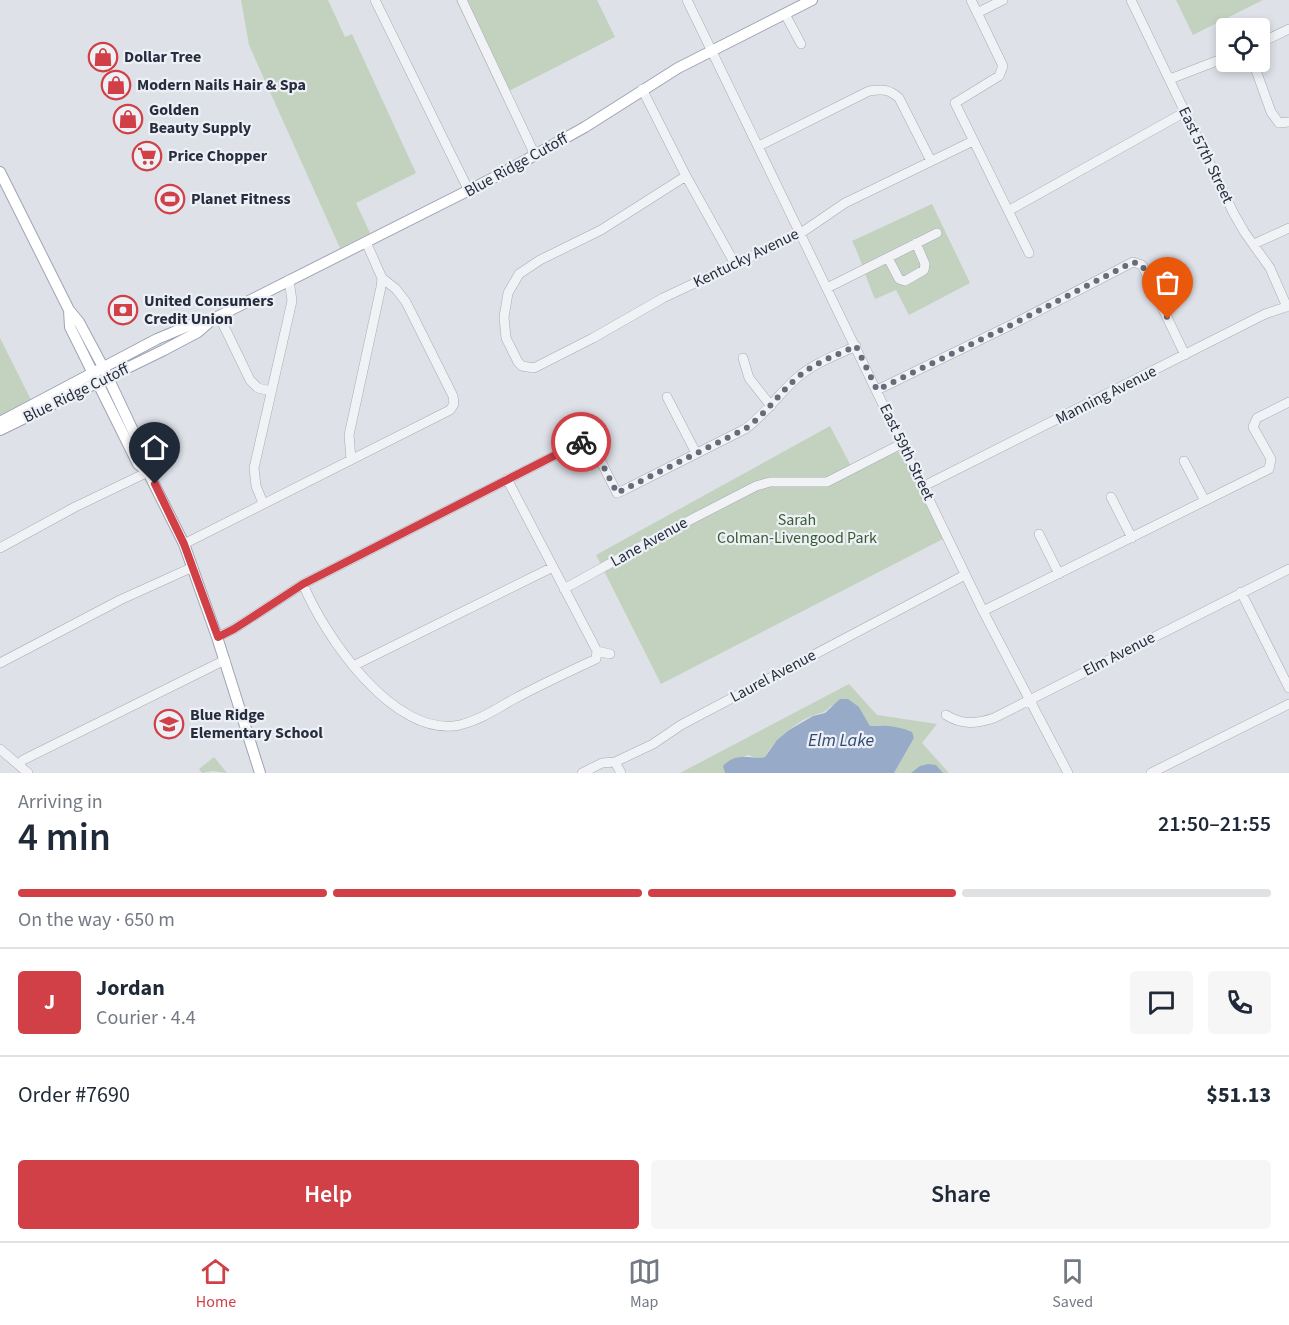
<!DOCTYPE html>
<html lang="en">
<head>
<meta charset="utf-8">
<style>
	body { margin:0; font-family:"Source Sans 3",sans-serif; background:#f6f6f7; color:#1f2937; height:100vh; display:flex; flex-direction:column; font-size:22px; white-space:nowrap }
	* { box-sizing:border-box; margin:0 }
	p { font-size:20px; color:#747a83 }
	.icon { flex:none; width:33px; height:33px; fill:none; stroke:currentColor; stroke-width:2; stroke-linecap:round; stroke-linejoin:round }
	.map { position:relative; height:773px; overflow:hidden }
	.details { display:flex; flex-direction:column; background:#fff; flex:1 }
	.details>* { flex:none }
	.tools { position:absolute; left:1216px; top:18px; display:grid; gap:12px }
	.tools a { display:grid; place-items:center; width:54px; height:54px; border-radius:6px; background:#fff; box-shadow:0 3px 9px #0003; font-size:30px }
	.pin { position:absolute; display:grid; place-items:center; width:51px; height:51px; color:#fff; margin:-62px -26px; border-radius:50% 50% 50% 0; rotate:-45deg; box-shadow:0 0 6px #0007 }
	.pin .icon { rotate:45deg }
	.courier { position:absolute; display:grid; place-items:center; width:60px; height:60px; margin:-30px; border:4px solid #d13f47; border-radius:50%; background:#fff; color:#222; box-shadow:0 2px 8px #0007 }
	.head em { font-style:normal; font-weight:600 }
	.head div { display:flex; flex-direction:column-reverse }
	.head { display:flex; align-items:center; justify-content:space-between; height:102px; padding:0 18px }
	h1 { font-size:39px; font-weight:600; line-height:45px }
	.bar { display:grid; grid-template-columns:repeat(4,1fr); gap:9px 6px; align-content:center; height:72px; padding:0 18px }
	.bar i { height:8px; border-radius:4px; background:#e0e1e3 }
	.bar .current { background:#d13f47 }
	.bar p { grid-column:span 4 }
	.line { display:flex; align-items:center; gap:15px; padding:0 18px; border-top:2px solid #e0e1e3 }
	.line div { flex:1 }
	.round { display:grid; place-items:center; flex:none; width:63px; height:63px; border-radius:6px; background:#f6f6f7 }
	.primary-button { display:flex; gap:12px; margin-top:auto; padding:12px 18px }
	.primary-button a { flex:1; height:69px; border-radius:6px; background:#d13f47; color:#fff; font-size:24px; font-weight:600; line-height:69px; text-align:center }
	.primary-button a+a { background:#f6f6f7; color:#1f2937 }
	.tabs { display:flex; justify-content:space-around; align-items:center; height:84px; border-top:2px solid #e0e1e3; background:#fff; font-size:16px; color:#747a83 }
	.tabs a { display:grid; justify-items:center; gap:3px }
	.tabs .current { color:#d13f47 }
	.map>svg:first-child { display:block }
	.green { fill:#c2d2be }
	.water { fill:#97abc9 }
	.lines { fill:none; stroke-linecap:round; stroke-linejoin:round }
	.minor-casing { stroke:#a7abb5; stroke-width:10 }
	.major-casing { stroke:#9da4b4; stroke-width:12 }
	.minor { stroke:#f0f2f6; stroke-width:9 }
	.major { stroke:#fff; stroke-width:10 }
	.done { stroke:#676c7a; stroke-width:6; stroke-dasharray:0 10.8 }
	.route { stroke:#d13f47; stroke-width:8 }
	.labels { text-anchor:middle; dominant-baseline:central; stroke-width:4.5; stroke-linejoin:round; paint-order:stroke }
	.poi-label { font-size:16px; font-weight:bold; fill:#272d3f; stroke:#edf0f5; text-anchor:start }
	.street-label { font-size:16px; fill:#272d3f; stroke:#edf0f5 }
	.park-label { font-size:16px; fill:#375b34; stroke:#edf0f5 }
	.water-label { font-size:18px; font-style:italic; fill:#304873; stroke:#edf0f5 }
</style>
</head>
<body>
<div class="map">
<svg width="1289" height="773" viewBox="0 0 1289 773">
	<rect width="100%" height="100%" fill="#dee1e8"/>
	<!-- green -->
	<path class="green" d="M241,0H328L345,37L352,34L416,173L356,203L370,233L340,248L249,45Z
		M456,0H597L615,37L501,95Z
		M1176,0H1263L1193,35Z
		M932,204L970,283L909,315L896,290L875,299C866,279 862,261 852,241Z
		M0,338L31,400L0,416Z
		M830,426L851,466L894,451L902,453L943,539L661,684L596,555Z
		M849,684L877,715L937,724L922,743L949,773H894L914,738L879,725L870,726L859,707L831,706C824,714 818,713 809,717C793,725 774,740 765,757L757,758L748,755L724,765L725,773H680Z
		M214,757L227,773L213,771L202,773L199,769Z"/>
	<!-- water -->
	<path class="water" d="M840,699H848L859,707L870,726C885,725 899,726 912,732L914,738L894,773H725L723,766C737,751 750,760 765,757L777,740L789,730L813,716L825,713Z
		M928,764L936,765L943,773H911L920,766Z"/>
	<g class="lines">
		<!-- minor casing -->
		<g class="minor-casing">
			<path id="minor" d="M375,0L469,191
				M462,0L535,155
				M687,0L983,611L1068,773
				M971,0L1003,66L999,76L955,103L1029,253
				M1131,0L1234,214L1245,233L1270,268L1287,307
				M977,13L1003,0
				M785,14L801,44
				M1260,43L1289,29
				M1253,62L1271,112L1279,123L1289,122
				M1170,79L1227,57
				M642,89L686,176L735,264
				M759,146L869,91C882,89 889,89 899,98L931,161
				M686,176L601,230L540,260L519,274L508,293L504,317L506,338L518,362L522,366L534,368L593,338L663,298L801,233L845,203L973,141
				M1008,211L1185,112
				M1254,244L1289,228
				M888,258L899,279L905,281L924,270L925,264L916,243
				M827,288L937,233
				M219,316L250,380L258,388L271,391
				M743,358L749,378L771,406
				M877,390L1013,324L1133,262L1142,265L1185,355
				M667,397L696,453
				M351,459L349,435L381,287L382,278
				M1184,461L1205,501
				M507,479L597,651L610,654
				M924,486L1265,314L1289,306
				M1111,497L1132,538
				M263,503L256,486L254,468L292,301L289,280
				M1039,534L1059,574
				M184,544L450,410L454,404L453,396L406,302L396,289L382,278L366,242
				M0,548L75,507L148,472
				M303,584C324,635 394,739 460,725C480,720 496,709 514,699C540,685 568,672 596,659L597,651
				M564,589L663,534L756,486L770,482H827L903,443
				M1241,592L1289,688
				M983,611L1269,469L1271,459L1253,427L1257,418L1289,402
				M217,637L234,629L303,584L589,438L617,493L624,490L745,429C767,413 779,393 798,377C814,363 837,355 856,346
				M0,663L120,600L193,567
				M353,666L553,567
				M946,715C962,725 976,724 994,718L1289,569
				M0,749L28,773
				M615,762L621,773
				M19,765L23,760L225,660
				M582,773L602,763L615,762L653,744L681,725L965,575
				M1151,773L1289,704"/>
		</g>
		<!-- major casing -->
		<g class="major-casing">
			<path id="major" d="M0,172L69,310L79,322L103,367L143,452L148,472L184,544L217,637L260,773
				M69,310L70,327L138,464L148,472
				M0,422L157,339L200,321L209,320
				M0,430L164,350L198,332L213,319L501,174L585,127L678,68L812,0"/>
		</g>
		<!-- minor -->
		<use href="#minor" class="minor"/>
		<!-- major -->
		<use href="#major" class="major"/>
	</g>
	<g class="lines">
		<!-- done -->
		<path class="done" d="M581,442L589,438L617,493L745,429C767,413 779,393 798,377C814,363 837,355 856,346L877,390L1013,324L1133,262L1142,265L1168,319"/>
		<!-- route -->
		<path class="route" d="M155,484L184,544L218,637L234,629L303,584L581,442"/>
	</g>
	<!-- icons -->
	<defs>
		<g id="shop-ring" transform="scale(1.5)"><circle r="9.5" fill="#edf0f5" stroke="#d13f47" stroke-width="1.5"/><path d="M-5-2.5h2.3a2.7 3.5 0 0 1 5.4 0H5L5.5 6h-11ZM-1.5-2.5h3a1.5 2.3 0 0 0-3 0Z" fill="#d13f47"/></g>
		<g id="supermarket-ring" transform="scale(1.5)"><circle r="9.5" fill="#edf0f5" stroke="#d13f47" stroke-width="1.5"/><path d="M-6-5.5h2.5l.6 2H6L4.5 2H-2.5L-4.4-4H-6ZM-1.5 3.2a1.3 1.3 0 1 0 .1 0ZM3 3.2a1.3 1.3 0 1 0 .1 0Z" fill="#d13f47"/></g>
		<g id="stadium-ring" transform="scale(1.5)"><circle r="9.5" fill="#edf0f5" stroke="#d13f47" stroke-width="1.5"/><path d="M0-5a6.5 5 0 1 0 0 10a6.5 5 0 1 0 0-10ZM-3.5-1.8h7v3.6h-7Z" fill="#d13f47"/></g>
		<g id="bank-ring" transform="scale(1.5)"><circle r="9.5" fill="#edf0f5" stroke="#d13f47" stroke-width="1.5"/><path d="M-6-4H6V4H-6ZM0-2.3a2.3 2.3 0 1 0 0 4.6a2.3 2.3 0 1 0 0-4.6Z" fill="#d13f47"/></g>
		<g id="school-ring" transform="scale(1.5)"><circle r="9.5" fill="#edf0f5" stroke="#d13f47" stroke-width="1.5"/><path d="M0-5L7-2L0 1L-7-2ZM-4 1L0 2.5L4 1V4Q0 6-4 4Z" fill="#d13f47"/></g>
	</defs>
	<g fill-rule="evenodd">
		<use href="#shop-ring" x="103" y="57"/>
		<use href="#shop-ring" x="116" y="85"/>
		<use href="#shop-ring" x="128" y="119"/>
		<use href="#supermarket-ring" x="147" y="156"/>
		<use href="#stadium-ring" x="170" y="199"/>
		<use href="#bank-ring" x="123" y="310"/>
		<use href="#school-ring" x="169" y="724"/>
	</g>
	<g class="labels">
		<!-- poi labels -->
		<g class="poi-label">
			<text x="124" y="57">Dollar Tree</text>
			<text x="137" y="85">Modern Nails Hair &amp; Spa</text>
			<text x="149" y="110">Golden<tspan x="149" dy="18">Beauty Supply</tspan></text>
			<text x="168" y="156">Price Chopper</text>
			<text x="191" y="199">Planet Fitness</text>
			<text x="144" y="301">United Consumers<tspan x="144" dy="18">Credit Union</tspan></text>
			<text x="190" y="715">Blue Ridge<tspan x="190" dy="18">Elementary School</tspan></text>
		</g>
		<!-- street labels -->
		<g class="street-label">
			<text transform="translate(1206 155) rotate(64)">East 57th Street</text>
			<text transform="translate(516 165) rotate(-29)">Blue Ridge Cutoff</text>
			<text transform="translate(746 258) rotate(-26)">Kentucky Avenue</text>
			<text transform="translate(76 393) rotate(-26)">Blue Ridge Cutoff</text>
			<text transform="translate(1106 395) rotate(-27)">Manning Avenue</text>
			<text transform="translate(907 452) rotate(64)">East 59th Street</text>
			<text transform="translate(649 542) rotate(-29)">Lane Avenue</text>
			<text transform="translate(1119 654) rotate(-27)">Elm Avenue</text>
			<text transform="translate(773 676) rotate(-28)">Laurel Avenue</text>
		</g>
		<!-- park labels -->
		<g class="park-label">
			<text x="797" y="520">Sarah<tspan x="797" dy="18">Colman-Livengood Park</tspan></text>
		</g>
		<!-- water labels -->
		<g class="water-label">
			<text x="841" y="740">Elm Lake</text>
		</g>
	</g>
</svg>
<div class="tools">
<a><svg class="icon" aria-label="locate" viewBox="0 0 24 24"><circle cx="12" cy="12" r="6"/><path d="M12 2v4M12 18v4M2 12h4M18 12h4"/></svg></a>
</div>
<div class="pin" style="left:1168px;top:319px;background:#ea580c"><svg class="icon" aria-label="bag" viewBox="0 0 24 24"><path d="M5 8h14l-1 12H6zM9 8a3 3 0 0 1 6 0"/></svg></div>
<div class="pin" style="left:155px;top:484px;background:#1f2937"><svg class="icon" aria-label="home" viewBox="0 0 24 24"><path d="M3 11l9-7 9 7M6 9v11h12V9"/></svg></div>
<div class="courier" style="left:581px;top:442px"><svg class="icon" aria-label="bike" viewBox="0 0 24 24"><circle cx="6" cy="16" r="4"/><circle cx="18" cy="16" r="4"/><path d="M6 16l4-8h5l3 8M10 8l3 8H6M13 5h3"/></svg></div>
</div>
<section class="details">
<div class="head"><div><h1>4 min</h1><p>Arriving in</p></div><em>21:50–21:55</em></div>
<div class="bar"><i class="current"></i><i class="current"></i><i class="current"></i><i></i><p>On the way · 650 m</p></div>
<div class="line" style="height:108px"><b class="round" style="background:#d13f47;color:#fff">J</b><div><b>Jordan</b><p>Courier · 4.4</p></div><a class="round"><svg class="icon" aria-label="chat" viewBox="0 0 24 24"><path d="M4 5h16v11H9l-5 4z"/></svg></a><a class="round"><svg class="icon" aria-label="phone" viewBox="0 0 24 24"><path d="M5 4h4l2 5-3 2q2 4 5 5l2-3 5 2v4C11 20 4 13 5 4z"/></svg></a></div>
<div class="line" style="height:78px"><div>Order #7690</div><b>$51.13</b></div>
<div class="primary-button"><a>Help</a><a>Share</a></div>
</section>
<nav class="tabs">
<a class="current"><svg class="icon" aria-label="home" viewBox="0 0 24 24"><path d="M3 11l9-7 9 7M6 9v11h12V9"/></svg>Home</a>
<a><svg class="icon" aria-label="map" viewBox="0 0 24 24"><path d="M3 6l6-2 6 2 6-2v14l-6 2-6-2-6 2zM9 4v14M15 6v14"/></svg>Map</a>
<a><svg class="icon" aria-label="saved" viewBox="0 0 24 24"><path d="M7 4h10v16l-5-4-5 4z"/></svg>Saved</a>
</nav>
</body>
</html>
